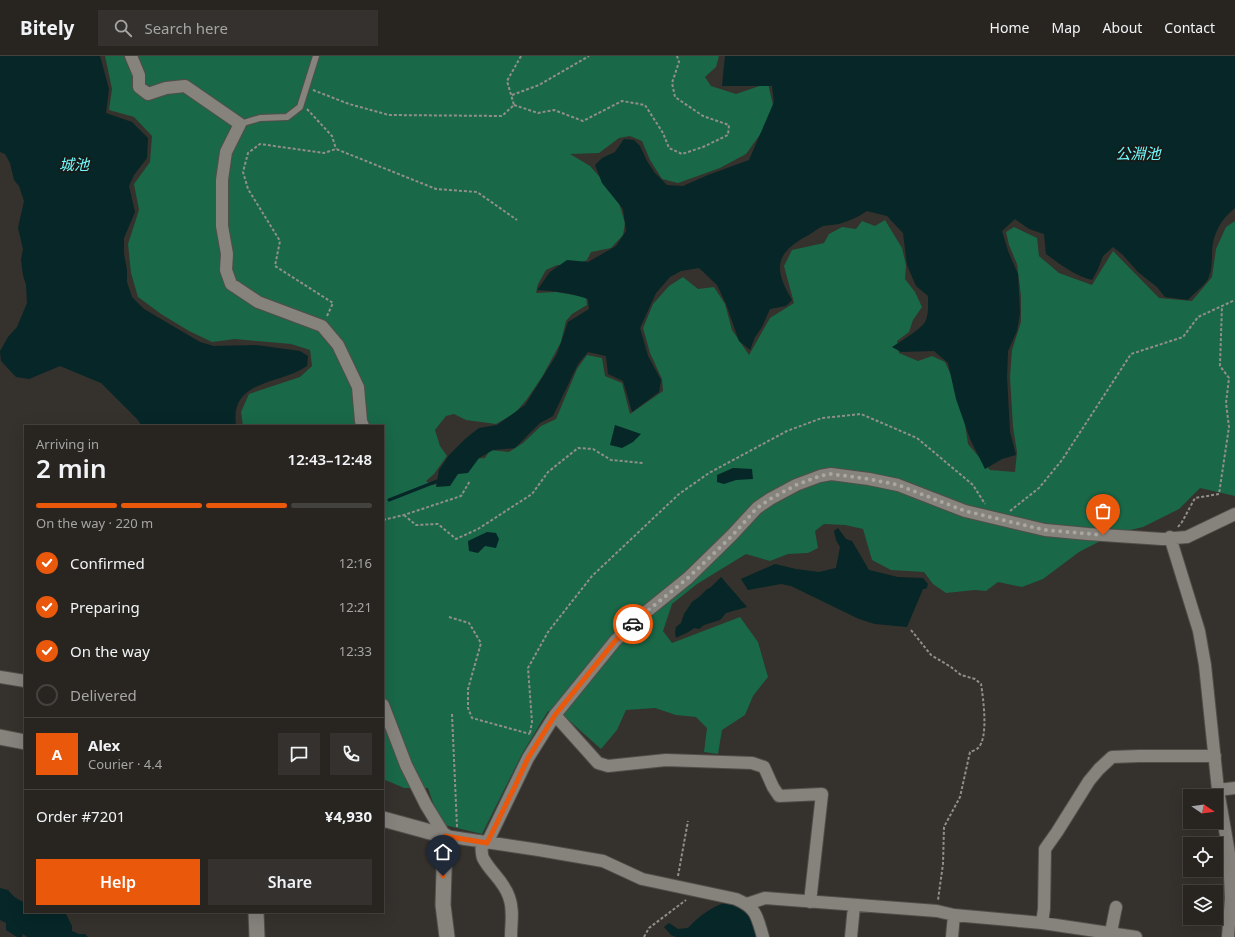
<!DOCTYPE html>
<html lang="en">
<head>
<meta charset="utf-8">
<style>
	body { margin:0; font-family:"Noto Sans","Noto Sans JP",sans-serif; background:#34312e; color:#f1f3f6; height:100vh; display:flex; flex-direction:column; font-size:15px; white-space:nowrap }
	* { box-sizing:border-box; margin:0 }
	p { font-size:13px; color:#a5a5a5 }
	.icon { flex:none; width:22px; height:22px; fill:none; stroke:currentColor; stroke-width:2; stroke-linecap:round; stroke-linejoin:round }
	.map { position:relative; flex:1; overflow:hidden }
	.details { position:absolute; left:24px; top:369px; width:360px; height:488px; display:flex; flex-direction:column; background:#282521; border-radius:0px; box-shadow:0 4px 16px #0002,0 0 0 1px #44423f }
	.details>* { flex:none }
	.needle { width:26px; rotate:103deg }
	.buttons { position:absolute; left:1183px; top:733px; display:grid; gap:8px }
	.buttons a { display:grid; place-items:center; width:40px; height:40px; border-radius:0px; background:#282521; box-shadow:0 4px 16px #0002,0 0 0 1px #44423f; font-size:20px }
	.pin { position:absolute; display:grid; place-items:center; width:34px; height:34px; color:#fff; margin:-41px -17px; border-radius:50% 50% 50% 0; rotate:-45deg; box-shadow:0 0 4px #0007 }
	.pin .icon { rotate:45deg }
	.courier { position:absolute; display:grid; place-items:center; width:40px; height:40px; margin:-20px; border:3px solid #ea580c; border-radius:50%; background:#fff; color:#222; box-shadow:0 1px 5px #0007 }
	.head em { font-style:normal; font-weight:600 }
	.head div { display:flex; flex-direction:column-reverse }
	.head { display:flex; align-items:center; justify-content:space-between; height:68px; padding:0 12px }
	h1 { font-size:26px; font-weight:600; line-height:30px }
	.bar { display:grid; grid-template-columns:repeat(4,1fr); gap:6px 4px; align-content:center; height:48px; padding:0 12px }
	.bar i { height:5px; border-radius:3px; background:#44423f }
	.bar .active { background:#ea580c }
	.bar p { grid-column:span 4 }
	.line { display:flex; align-items:center; gap:10px; padding:0 12px; border-top:1px solid #44423f }
	.line div { flex:1 }
	.round { display:grid; place-items:center; flex:none; width:42px; height:42px; border-radius:0px; background:#34312e }
	ol { padding:0 12px; list-style:none }
	li { display:flex; align-items:center; gap:12px; height:44px }
	li p { margin-inline-start:auto }
	li .icon { padding:4px; border-radius:50%; background:#ea580c; color:#fff; stroke-width:4 }
	li:last-child { color:#a5a5a5 }
	li i { width:22px; height:22px; border:2px solid #44423f; border-radius:50% }
	.cta { display:flex; gap:8px; margin-top:auto; padding:8px 12px }
	.cta a { flex:1; height:46px; border-radius:0px; background:#ea580c; color:#fff; font-size:16px; font-weight:600; line-height:46px; text-align:center }
	.cta a+a { background:#34312e; color:#f1f3f6 }
	header { display:flex; align-items:center; gap:24px; box-sizing:border-box; height:56px; padding:0 20px; background:#282521; border-bottom:1px solid #44423f }
	header strong { font-size:19px }
	nav { display:flex; gap:22px; margin-inline-start:auto; font-size:14px }
	.search { width:280px; height:36px; background:#34312e; display:flex; align-items:center; gap:10px; box-sizing:border-box; padding:0 14px; border-radius:0px; color:#a5a5a5; font-size:15px }
	.map>svg:first-child { display:block }
	.forest { fill:#196848 }
	.water { fill:#062627 }
	.lines { fill:none; stroke-linecap:round; stroke-linejoin:round }
	.stream { stroke:#062627; stroke-width:3 }
	.service-casing { stroke:#514e4a; stroke-width:8 }
	.minor-casing { stroke:#514e4a; stroke-width:14 }
	.tertiary-casing { stroke:#514e4a; stroke-width:17 }
	.path { stroke:#928f8b; stroke-width:2; stroke-dasharray:3 2; stroke-linecap:butt }
	.service { stroke:#86827c; stroke-width:6 }
	.minor { stroke:#86827c; stroke-width:12 }
	.tertiary { stroke:#86827c; stroke-width:15 }
	.done { stroke:#a9a6a2; stroke-width:4; stroke-dasharray:0 7.2 }
	.route { stroke:#ea580c; stroke-width:5 }
	.labels { text-anchor:middle; dominant-baseline:central; stroke-width:3.5; stroke-linejoin:round; paint-order:stroke }
	.water-label { font-size:15px; font-style:italic; fill:#6ffbfd; stroke:#1b1917 }
</style>
</head>
<body>
<header>
<strong>Bitely</strong>
<div class="search"><svg class="icon" aria-label="search" viewBox="0 0 24 24"><circle cx="10" cy="10" r="6"/><path d="M15 15l6 6"/></svg>Search here</div>
<nav><a>Home</a><a>Map</a><a>About</a><a>Contact</a></nav>
</header>
<div class="map">
<svg width="1235" height="881" viewBox="0 0 1235 881">
	<rect width="100%" height="100%" fill="#35312c"/>
	<!-- forest -->
	<path class="forest" d="M105,0H719L716,11L705,21L711,30L736,38L768,27L773,49L764,73L746,98L720,112L678,127L662,123L650,104L642,85L630,80L619,82L599,97L570,98L590,110L606,128L619,147L625,167L623,179L611,192L591,196L587,204L573,210L557,209L546,214L538,228L536,237L556,236L586,241L587,249L572,258L566,265L561,286L542,321L527,343L515,357L496,368L466,364L454,358L446,360L435,374L440,390L447,400L434,418L426,425L432,429L444,427L472,403L485,402L490,394L509,396L523,387L541,370L556,363L577,313L587,299L602,302L605,320L622,327L630,358L663,335L662,323L650,297L643,272L653,248L669,230L683,221L698,233L714,231L725,248L732,274L749,299L770,262L794,247L784,210L792,194L824,187L829,178L842,171L856,173L862,165L875,170L885,164L902,192L906,209L905,223L915,236L922,251L913,264L909,276L897,285L899,297L918,305L932,300L945,306L961,341L968,388L990,414L1015,416L1017,396L1013,371L1010,321L1012,294L1021,266V240L1017,208L1009,189L1006,176L1014,171L1037,182L1039,200L1059,217L1092,229L1113,195L1159,242L1192,245L1212,221L1216,193L1226,171L1235,165V440L1200,432L1179,453L1143,471L1114,478L1079,496L1043,523L1022,531L998,526L986,535L975,534L946,537L933,528L924,516L891,514L872,504L863,473L845,469L824,468L815,475L818,492L808,497L788,498L770,505L746,498L697,528L672,548L663,575L672,587L740,561L758,586L768,621L753,640L745,659L722,674L718,698L704,696L707,672L696,661L676,659L655,652L626,654L617,674L601,693L564,660L548,655L522,698L482,778L440,768L428,732H404L383,723V370H243L241,356L249,338L300,321L312,310L310,294L291,288L235,283L212,286L189,275L161,258L138,241L131,217L128,188L139,154L134,128L150,106L152,80L134,61L109,54L112,33Z"/>
	<!-- water -->
	<path class="water" d="M0,0H100L109,33L106,57L132,66L148,82L147,102L134,119L129,130L135,156L124,182V198L127,214V226L132,241L144,253L200,286L214,290L256,289L300,295L308,300L307,310C280,329 229,323 236,370H142L137,363L101,327L60,310L29,323L16,321L1,305L0,295L8,281L17,271L27,247L26,229L23,219L21,204L23,193L18,172L24,145L19,130L14,124L10,107L5,98L0,96Z
		M725,0H1235V152C1221,163 1213,177 1212,195C1212,205 1212,214 1208,223C1204,230 1194,237 1188,244L1165,241L1157,231L1138,216L1123,199L1113,191L1103,200L1098,213L1092,224C1074,219 1061,209 1046,198L1044,178L1029,173L1015,163L1002,175L1008,195L1018,218L1020,257L1017,275L1008,295L1007,321L1010,376L1016,399L1002,403L985,413L970,383L956,343L948,307L934,295L901,296L892,291C900,286 921,273 925,266C929,259 928,247 928,240L916,230L907,209L903,177L887,160L867,155C858,161 849,165 839,168C834,169 828,169 823,170C817,173 811,178 805,181C773,199 775,215 792,244L786,250L770,253L762,271L755,281L750,294L739,285L726,248L717,229L699,212L681,215L670,221L656,237L640,272L648,300L661,324L659,336L632,356L623,325L608,318L606,300L588,296L578,308L553,360L540,367L515,392L493,394L479,402L468,417L458,418L450,430L436,431L439,414L449,399L465,383L479,372L497,369L525,349L557,298L568,266L589,253L588,243C571,237 555,235 537,234L550,216L567,204L588,206L616,190L626,175L623,153L602,127L595,109L602,102L615,96L624,83L634,84L640,90L647,105L655,117L667,129L683,130L708,119L749,104L774,46L772,30H722Z
		M615,369L641,378L633,386L622,392L610,389Z
		M733,412L752,413L753,423L736,424L724,428L717,426V419Z
		M838,472L846,483L852,485L869,514L898,521L923,522L928,528L926,533H923L907,571L875,568L859,563L791,530L781,528L748,534L741,523L775,508L796,513L819,516L836,512L840,491L836,484L834,475Z
		M487,476L496,477L499,483L496,492L485,490L478,497L469,495L468,485Z
		M721,521L747,551L726,557L720,564L704,569L699,573L694,572C689,577 682,578 676,582L675,576L676,571L681,567L684,558L692,546L699,541L706,534L711,531Z
		M0,832L8,834C13,840 17,844 25,846V856H65L72,870V875L79,878H85L88,881H27L23,878L22,881H17L6,874V867L0,864Z
		M731,845L748,853L759,881H676L671,879L664,871L669,867L678,873L688,872C700,859 714,849 731,845Z"/>
	<g class="lines">
		<!-- stream -->
		<path class="stream" d="M389,444L440,424"/>
		<!-- service casing -->
		<g class="service-casing">
			<path id="service" d="M240,68L260,62L287,61L300,51L316,0"/>
		</g>
		<!-- minor casing -->
		<g class="minor-casing">
			<path id="minor" d="M131,0L139,19V31L148,38L166,32L185,30L240,68L226,96L222,124V170L227,198L226,214L231,228L258,246L322,270L338,289L358,331L361,365L363,370
				M1170,481L1199,575L1205,609L1218,734L1229,797L1231,842L1228,881
				M0,621L25,625
				M383,649L406,709L426,749L445,780L539,794L603,805L642,823L736,843C757,852 757,861 763,881
				M555,659L598,707L608,710L666,704L752,707L764,711L773,731L779,740L822,738L810,846
				M1218,734L1235,732
				M481,786C482,791 481,797 483,802C490,816 504,825 509,841C514,854 511,867 511,881
				M487,787L528,702L555,659L615,585L641,560L688,522L732,479L757,452L770,443L796,429L820,420L831,418L869,423L898,429L965,455L1045,474L1088,478L1162,483L1187,481L1235,458
				M747,848L765,842L937,855L954,859L1042,867L1136,881
				M1042,867L1044,853L1045,793L1057,776L1089,725L1099,713L1112,701L1139,700H1215
				M851,881L854,850
				M952,881L954,859
				M1110,881L1116,851"/>
		</g>
		<!-- tertiary casing -->
		<g class="tertiary-casing">
			<path id="tertiary" d="M0,681L25,686
				M383,763L445,780L443,849L447,881
				M256,856L257,881"/>
		</g>
		<!-- path -->
		<path class="path" d="M313,34L349,48L389,59L502,60L514,49L507,25L521,0
			M512,39L539,29L589,0
			M514,49L538,57L554,54L583,65L622,45L645,49L663,77L669,92L682,98L703,91L728,79L729,69L703,60L675,41L672,27L679,6L677,0
			M307,53L332,80L336,93
			M327,260L333,247L275,210L280,185L248,133L243,116L248,97L260,88L324,97L336,93L436,133L477,136L517,164
			M1010,455L1039,432L1062,404L1131,298L1183,281L1198,261L1235,244
			M404,459L416,469L438,468L456,483L478,473L532,438L548,416L578,392L593,393L611,404L643,407
			M383,464L404,459L461,440L470,425
			M1178,471L1182,466L1195,442L1219,438L1229,371L1226,347L1229,322L1220,310L1222,249
			M449,561L469,567L481,587L468,633V652L472,662L530,678
			M911,574L931,599L951,611L961,619L975,623L981,628C983,641 989,682 978,692C976,694 972,695 970,696L960,741L944,771L943,808L938,844
			M452,658L457,771
			M530,677L532,666L528,612L548,576L592,520L679,438L709,417L787,375L822,362L861,358L917,382L973,429L985,448
			M678,820L688,765
			M644,881L649,872L686,844"/>
		<!-- service -->
		<use href="#service" class="service"/>
		<!-- minor -->
		<use href="#minor" class="minor"/>
		<!-- tertiary -->
		<use href="#tertiary" class="tertiary"/>
	</g>
	<g class="lines">
		<!-- done -->
		<path class="done" d="M633,568L641,560L688,522L732,480L757,452L770,443L796,429L820,420L831,418L869,423L898,429L965,455L1045,474L1103,479"/>
		<!-- route -->
		<path class="route" d="M443,820L445,780L487,787L515,730L528,702L555,659L615,585L633,568"/>
	</g>
	<g class="labels">
		<!-- water labels -->
		<g class="water-label">
			<text x="1138" y="97">公淵池</text>
			<text x="74" y="108">城池</text>
		</g>
	</g>
</svg>
<div class="buttons">
<a><svg class="needle" viewBox="-14 -14 28 28"><path d="M0-13l5 13h-10z" fill="#e53935"/><path d="M0 13l5-13h-10z" fill="#a5a5a5"/></svg></a>
<a><svg class="icon" aria-label="locate" viewBox="0 0 24 24"><circle cx="12" cy="12" r="6"/><path d="M12 2v4M12 18v4M2 12h4M18 12h4"/></svg></a>
<a><svg class="icon" aria-label="layers" viewBox="0 0 24 24"><path d="M12 4l9 5-9 5-9-5zM3 14l9 5 9-5"/></svg></a>
</div>
<div class="pin" style="left:1103px;top:479px;background:#ea580c"><svg class="icon" aria-label="bag" viewBox="0 0 24 24"><path d="M5 8h14l-1 12H6zM9 8a3 3 0 0 1 6 0"/></svg></div>
<div class="pin" style="left:443px;top:820px;background:#1f2937"><svg class="icon" aria-label="home" viewBox="0 0 24 24"><path d="M3 11l9-7 9 7M6 9v11h12V9"/></svg></div>
<div class="courier" style="left:633px;top:568px"><svg class="icon" aria-label="car" viewBox="0 0 24 24"><path d="M5 17H2v-5l4-1 3-4h7l3 4 3 1v5h-3M9 17h6M6 11h13"/><circle cx="7" cy="17" r="2"/><circle cx="17" cy="17" r="2"/></svg></div>
<section class="details">
<div class="head"><div><h1>2 min</h1><p>Arriving in</p></div><em>12:43–12:48</em></div>
<div class="bar"><i class="active"></i><i class="active"></i><i class="active"></i><i></i><p>On the way · 220 m</p></div>
<ol>
<li><svg class="icon" aria-label="check" viewBox="0 0 24 24"><path d="M5 12l5 5 9-10"/></svg>Confirmed<p>12:16</p></li>
<li><svg class="icon" aria-label="check" viewBox="0 0 24 24"><path d="M5 12l5 5 9-10"/></svg>Preparing<p>12:21</p></li>
<li><svg class="icon" aria-label="check" viewBox="0 0 24 24"><path d="M5 12l5 5 9-10"/></svg>On the way<p>12:33</p></li>
<li><i></i>Delivered</li>
</ol>
<div class="line" style="height:72px"><b class="round" style="background:#ea580c;color:#fff">A</b><div><b>Alex</b><p>Courier · 4.4</p></div><a class="round"><svg class="icon" aria-label="chat" viewBox="0 0 24 24"><path d="M4 5h16v11H9l-5 4z"/></svg></a><a class="round"><svg class="icon" aria-label="phone" viewBox="0 0 24 24"><path d="M5 4h4l2 5-3 2q2 4 5 5l2-3 5 2v4C11 20 4 13 5 4z"/></svg></a></div>
<div class="line" style="height:52px"><div>Order #7201</div><b>¥4,930</b></div>
<div class="cta"><a>Help</a><a>Share</a></div>
</section>
</div>
</body>
</html>
